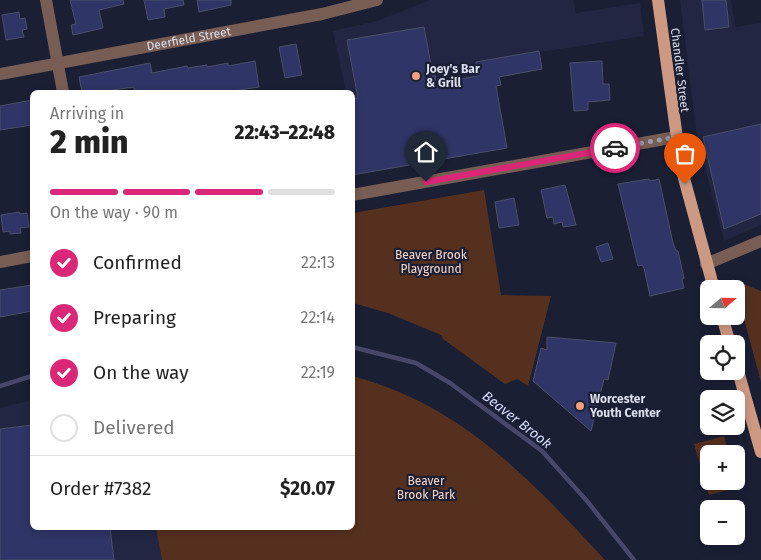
<!DOCTYPE html>
<html lang="en">
<head>
<meta charset="utf-8">
<style>
	body { margin:0; font-family:"Fira Sans",sans-serif; background:#f6f6f6; color:#222; height:100vh; display:flex; flex-direction:column; font-size:19px; white-space:nowrap }
	* { box-sizing:border-box; margin:0 }
	p { font-size:16px; color:#767676 }
	.icon { flex:none; width:28px; height:28px; fill:none; stroke:currentColor; stroke-width:2; stroke-linecap:round; stroke-linejoin:round }
	.map { position:relative; flex:1; overflow:hidden }
	.panel { position:absolute; left:30px; top:90px; width:325px; height:440px; display:flex; flex-direction:column; background:#fff; border-radius:8px; box-shadow:0 2px 8px #0003 }
	.panel>* { flex:none }
	.needle { width:32px; rotate:70deg }
	.controls { position:absolute; left:700px; top:280px; display:grid; gap:10px }
	.controls a { display:grid; place-items:center; width:45px; height:45px; border-radius:8px; background:#fff; box-shadow:0 2px 8px #0003; font-size:25px }
	.pin { position:absolute; display:grid; place-items:center; width:42px; height:42px; color:#fff; margin:-51px -21px; border-radius:50% 50% 50% 0; rotate:-45deg; box-shadow:0 0 5px #0007 }
	.pin .icon { rotate:45deg }
	.courier { position:absolute; display:grid; place-items:center; width:50px; height:50px; margin:-25px; border:4px solid #db2777; border-radius:50%; background:#fff; color:#222; box-shadow:0 1px 6px #0007 }
	.head em { font-style:normal; font-weight:800 }
	.head div { display:flex; flex-direction:column-reverse }
	.head { display:flex; align-items:center; justify-content:space-between; height:85px; padding:0 20px }
	h1 { font-size:32px; font-weight:800; line-height:38px }
	.bar { display:grid; grid-template-columns:repeat(4,1fr); gap:8px 5px; align-content:center; height:60px; padding:0 20px }
	.bar i { height:6px; border-radius:4px; background:#e0e0e0 }
	.bar .selected { background:#db2777 }
	.bar p { grid-column:span 4 }
	.line { display:flex; align-items:center; gap:12px; padding:0 20px; border-top:1px solid #e0e0e0 }
	.line div { flex:1 }
	ol { padding:0 20px; list-style:none }
	li { display:flex; align-items:center; gap:15px; height:55px }
	li p { margin-inline-start:auto }
	li .icon { padding:5px; border-radius:50%; background:#db2777; color:#fff; stroke-width:4 }
	li:last-child { color:#767676 }
	li i { width:28px; height:28px; border:2px solid #e0e0e0; border-radius:50% }
	.map>svg:first-child { display:block }
	.built { fill:#222642 }
	.green { fill:#56301f }
	.lines { fill:none; stroke-linecap:round; stroke-linejoin:round }
	.stream { stroke:#48476a; stroke-width:4.5 }
	.building { fill:#2f3566; stroke:#4b4f68 }
	.minor { stroke:#775d53; stroke-width:12 }
	.primary { stroke:#ce9983; stroke-width:12 }
	.done { stroke:#979bac; stroke-width:5; stroke-dasharray:0 9 }
	.route { stroke:#db2777; stroke-width:6 }
	.poi-dot { fill:#f2a07f; stroke:#1b1f34; stroke-width:2 }
	.labels { text-anchor:middle; dominant-baseline:central; stroke-width:4.5; stroke-linejoin:round; paint-order:stroke }
	.street-label { font-size:12px; fill:#dadeed; stroke:#1b1f34 }
	.poi-label { font-size:12px; font-weight:bold; fill:#dadeed; stroke:#1b1f34; text-anchor:start }
	.park-label { font-size:12px; fill:#fbd6c7; stroke:#1b1f34 }
	.water-label { font-size:14px; font-style:italic; fill:#d1d8f9; stroke:#1b1f34 }
</style>
</head>
<body>
<div class="map">
<svg width="761" height="560" viewBox="0 0 761 560">
	<rect width="100%" height="100%" fill="#1b1f34"/>
	<!-- built -->
	<path class="built" d="M430,0H573L576,13L640,3L644,36L476,62L478,76L353,99L352,92H346L333,31L377,21Z
		M680,0H731L735,27L761,23V225L724,241L697,137Z
		M32,400V528H158L162,560H0V408Z"/>
	<!-- green -->
	<path class="green" d="M484,190L501,295L551,296L528,386L517,379L505,384L443,339L441,335L388,313L353,303V213Z
		M732,279L761,291V382L736,289Z
		M353,376C463,406 530,479 605,560H162L156,528H352Z
		M724,436L729,454H709V481H736V477L739,487L709,495L694,444Z"/>
	<g class="lines">
		<!-- stream -->
		<path class="stream" d="M352,347L416,363L450,383L542,451L587,501L634,560
			M0,386L32,376"/>
	</g>
	<!-- building -->
	<path class="building" d="M70,0H123L124,4L99,10L103,28L73,35L71,25L76,24Z
		M144,0H183L184,5L164,9L165,17L148,20Z
		M197,0H231V5L199,12Z
		M702,0H726L729,27L705,30Z
		M19,12L20,19L25,18L27,29L22,30L24,37L6,40L2,15Z
		M424,27L433,76L435,75L436,83L478,76L476,62L539,51L542,69L499,77L501,85L496,86L507,148L352,175V99L358,98L347,40Z
		M296,44L302,75L285,78L279,47Z
		M255,61L259,87L227,92H135L134,87L98,92H82L79,77L150,63L152,73L187,66L188,68L207,65V67L228,63V66Z
		M602,61L603,84H609L610,100L588,102V110L574,111L570,63Z
		M32,100V125L0,130V106Z
		M761,124V214L724,229L703,137Z
		M649,179L650,181L659,179L673,243L676,251H678L684,278L682,279L684,288L650,296L644,268L642,265L638,266L618,184Z
		M565,185L576,225L563,227L562,222L554,224L553,217L547,218L541,190Z
		M514,198L519,225L499,228L495,202Z
		M19,212L20,214L27,213L29,227L20,228L21,233L10,234V231L3,232L1,215Z
		M608,243L613,259L601,262L596,247Z
		M32,285V311L0,317V290Z
		M547,337L616,343L608,380L604,379L591,431L533,381L541,348L547,350Z
		M32,425V528H110L114,560H0V429Z"/>
	<g class="lines">
		<!-- minor -->
		<g class="minor">
			<path d="M46,0L63,92"/>
			<path id="s1" d="M0,74L322,14L377,0"/>
			<path d="M352,195L676,137"/>
			<path d="M0,262L32,256"/>
			<path d="M706,264L761,241"/>
		</g>
		<!-- primary -->
		<path class="primary" d="M658,0L681,167L714,289
			M722,316L730,344
			M736,364L761,452"/>
	</g>
	<g class="lines">
		<!-- done -->
		<path class="done" d="M615,148L676,137L685,184"/>
		<!-- route -->
		<path class="route" d="M426,182L615,148"/>
	</g>
	<!-- markers -->
	<g class="poi-dot">
		<circle cx="416" cy="76" r="5"/>
		<circle cx="580" cy="406" r="5"/>
	</g>
	<g class="labels">
		<!-- street labels -->
		<g class="street-label">
			<text stroke="none"><textPath href="#s1" startOffset="192">Deerfield Street</textPath></text>
			<text transform="translate(680 70) rotate(83)">Chandler Street</text>
		</g>
		<!-- poi labels -->
		<g class="poi-label">
			<text x="426" y="69">Joey's Bar<tspan x="426" dy="14">&amp; Grill</tspan></text>
			<text x="590" y="399">Worcester<tspan x="590" dy="14">Youth Center</tspan></text>
		</g>
		<!-- park labels -->
		<g class="park-label">
			<text x="431" y="255">Beaver Brook<tspan x="431" dy="14">Playground</tspan></text>
			<text x="426" y="481">Beaver<tspan x="426" dy="14">Brook Park</tspan></text>
		</g>
		<!-- water labels -->
		<g class="water-label">
			<text transform="translate(517 420) rotate(38)">Beaver Brook</text>
		</g>
	</g>
</svg>
<div class="controls">
<a><svg class="needle" viewBox="-14 -14 28 28"><path d="M0-13l5 13h-10z" fill="#e53935"/><path d="M0 13l5-13h-10z" fill="#767676"/></svg></a>
<a><svg class="icon" aria-label="locate" viewBox="0 0 24 24"><circle cx="12" cy="12" r="6"/><path d="M12 2v4M12 18v4M2 12h4M18 12h4"/></svg></a>
<a><svg class="icon" aria-label="layers" viewBox="0 0 24 24"><path d="M12 4l9 5-9 5-9-5zM3 14l9 5 9-5"/></svg></a>
<a>+</a>
<a>−</a>
</div>
<div class="pin" style="left:685px;top:184px;background:#ea580c"><svg class="icon" aria-label="bag" viewBox="0 0 24 24"><path d="M5 8h14l-1 12H6zM9 8a3 3 0 0 1 6 0"/></svg></div>
<div class="pin" style="left:426px;top:182px;background:#1f2937"><svg class="icon" aria-label="home" viewBox="0 0 24 24"><path d="M3 11l9-7 9 7M6 9v11h12V9"/></svg></div>
<div class="courier" style="left:615px;top:148px"><svg class="icon" aria-label="car" viewBox="0 0 24 24"><path d="M5 17H2v-5l4-1 3-4h7l3 4 3 1v5h-3M9 17h6M6 11h13"/><circle cx="7" cy="17" r="2"/><circle cx="17" cy="17" r="2"/></svg></div>
<section class="panel">
<div class="head"><div><h1>2 min</h1><p>Arriving in</p></div><em>22:43–22:48</em></div>
<div class="bar"><i class="selected"></i><i class="selected"></i><i class="selected"></i><i></i><p>On the way · 90 m</p></div>
<ol>
<li><svg class="icon" aria-label="check" viewBox="0 0 24 24"><path d="M5 12l5 5 9-10"/></svg>Confirmed<p>22:13</p></li>
<li><svg class="icon" aria-label="check" viewBox="0 0 24 24"><path d="M5 12l5 5 9-10"/></svg>Preparing<p>22:14</p></li>
<li><svg class="icon" aria-label="check" viewBox="0 0 24 24"><path d="M5 12l5 5 9-10"/></svg>On the way<p>22:19</p></li>
<li><i></i>Delivered</li>
</ol>
<div class="line" style="height:65px"><div>Order #7382</div><b>$20.07</b></div>
</section>
</div>
</body>
</html>
